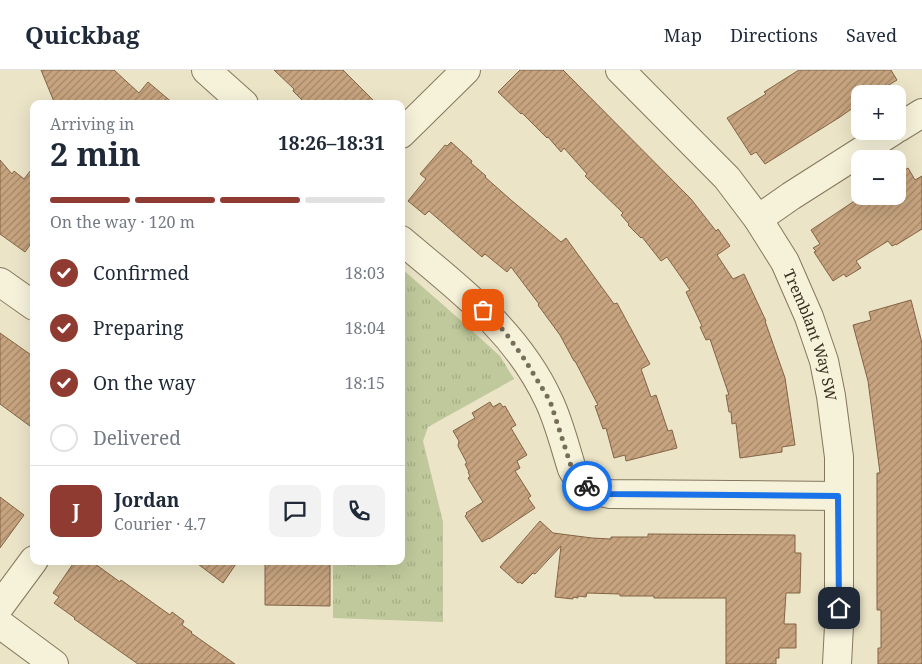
<!DOCTYPE html>
<html lang="en">
<head>
<meta charset="utf-8">
<style>
	body { margin:0; font-family:"Noto Serif",serif; background:#f2f2f3; color:#1f2937; height:100vh; display:flex; flex-direction:column; font-size:19px; white-space:nowrap }
	* { box-sizing:border-box; margin:0 }
	p { font-size:16px; color:#747a83 }
	.icon { flex:none; width:28px; height:28px; fill:none; stroke:currentColor; stroke-width:2; stroke-linecap:round; stroke-linejoin:round }
	.map { position:relative; flex:1; overflow:hidden }
	.details { position:absolute; left:30px; top:30px; width:375px; height:465px; display:flex; flex-direction:column; background:#fff; border-radius:10px; box-shadow:0 5px 20px #0002 }
	.details>* { flex:none }
	.controls { position:absolute; left:851px; top:15px; display:grid; gap:10px }
	.controls a { display:grid; place-items:center; width:55px; height:55px; border-radius:10px; background:#fff; box-shadow:0 5px 20px #0002; font-size:25px }
	.pin { position:absolute; display:grid; place-items:center; width:42px; height:42px; color:#fff; margin:-21px; border-radius:10px; box-shadow:0 2px 8px #0006 }
	.courier { position:absolute; display:grid; place-items:center; width:50px; height:50px; margin:-25px; border:4px solid #1a73e8; border-radius:50%; background:#fff; color:#222; box-shadow:0 1px 6px #0007 }
	.head em { font-style:normal; font-weight:700 }
	.head div { display:flex; flex-direction:column-reverse }
	.head { display:flex; align-items:center; justify-content:space-between; height:85px; padding:0 20px }
	h1 { font-size:32px; font-weight:700; line-height:38px }
	.bar { display:grid; grid-template-columns:repeat(4,1fr); gap:8px 5px; align-content:center; height:60px; padding:0 20px }
	.bar i { height:6px; border-radius:4px; background:#e0e1e3 }
	.bar .on { background:#903b32 }
	.bar p { grid-column:span 4 }
	.line { display:flex; align-items:center; gap:12px; padding:0 20px; border-top:1px solid #e0e1e3 }
	.line div { flex:1 }
	.round { display:grid; place-items:center; flex:none; width:52px; height:52px; border-radius:10px; background:#f2f2f3 }
	ol { padding:0 20px; list-style:none }
	li { display:flex; align-items:center; gap:15px; height:55px }
	li p { margin-inline-start:auto }
	li .icon { padding:5px; border-radius:50%; background:#903b32; color:#fff; stroke-width:4 }
	li:last-child { color:#747a83 }
	li i { width:28px; height:28px; border:2px solid #e0e1e3; border-radius:50% }
	header { display:flex; align-items:center; gap:30px; box-sizing:border-box; height:70px; padding:0 25px; background:#fff; border-bottom:1px solid #e0e1e3 }
	header strong { font-size:24px }
	nav { display:flex; gap:28px; margin-inline-start:auto; font-size:18px }
	.map>svg:first-child { display:block }
	.grass { fill:url(#grass-tufts) }
	.building { fill:url(#building-hatch); stroke:#836445 }
	.lines { fill:none; stroke-linecap:round; stroke-linejoin:round }
	.minor-casing { stroke:#85775d; stroke-width:30 }
	.minor { stroke:#f6f1d9; stroke-width:28 }
	.done { stroke:#766d5a; stroke-width:5; stroke-dasharray:0 9 }
	.route { stroke:#1a73e8; stroke-width:6 }
	.labels { text-anchor:middle; dominant-baseline:central; stroke-width:4; stroke-linejoin:round; paint-order:stroke }
	.street-label { font-size:15px; fill:#372d20; stroke:#f3eed6 }
</style>
</head>
<body>
<header>
<strong>Quickbag</strong>
<nav><a>Map</a><a>Directions</a><a>Saved</a></nav>
</header>
<div class="map">
<svg width="922" height="594" viewBox="0 0 922 594">
	<defs>
		<pattern id="grass-tufts" width="24" height="20" patternUnits="userSpaceOnUse" patternTransform="scale(1.25)"><rect width="24" height="20" fill="#bfc99b"/><path d="M3 7l-1-3M5 7V3M7 7l1-3M15 17l-1-3M17 17v-4M19 17l1-3" fill="none" stroke="#a5ad85"/></pattern>
		<pattern id="building-hatch" width="6" height="6" patternUnits="userSpaceOnUse" patternTransform="scale(1.25)"><rect width="6" height="6" fill="#c7a47f"/><path d="M-1 1l2-2M0 6l6-6M5 7l2-2" fill="none" stroke="#a28668"/></pattern>
	</defs>
	<rect width="100%" height="100%" fill="#ebe4c7"/>
	<!-- grass -->
	<path class="grass" d="M401,198L458,248L500,286L514,309L428,357L423,371L443,452V552L333,548V491H401Z"/>
	<!-- building -->
	<path class="building" d="M41,0H114L139,23L148,12L174,34H55Z
		M274,0H343L377,34H306L293,21L294,19Z
		M520,0H563L691,129L716,161L718,159L730,176L717,185L733,209L744,204L766,251H765L785,308L795,375L782,377V382L740,388L736,353L732,354L731,342H729L726,325H729L710,269L706,270L700,257L702,256L686,222L690,220L667,187L661,191L642,167L641,168L628,155L629,154L621,145L623,143L585,106L587,104L564,78L561,82L548,67L547,68L522,43L521,44L498,22Z
		M799,0H891L897,10L874,24H860V33L840,47L765,94L756,82L751,85L727,48L766,24L764,22Z
		M451,72L472,91L471,93L486,106L485,107L511,130L561,172L566,168L614,234L617,233L650,294L641,299L651,327L656,325L668,361L672,360L677,378L626,391L625,385L614,388L606,358L603,359L595,336L598,335L575,291H574L560,265L538,235L539,234L511,197L507,202L485,184L482,187L429,141L425,145L408,131L426,109L420,104L445,75L447,76Z
		M0,90L12,104L14,101L24,109L34,96V169L25,182L0,164Z
		M908,98L915,110L922,106V159L896,175V174L892,176L888,171L856,191L861,198L846,207L844,204L833,211L814,182L816,181L813,178L820,174L811,160L862,126H898V104Z
		M911,230L922,273V594H878V578H881V540H877V403H880L868,311L853,255L871,250L869,242Z
		M0,263L34,287V359L0,334Z
		M490,332L493,337L500,333L503,337L505,336L516,355L511,358L527,385L517,391L520,398L515,401L531,426L528,428L535,438L489,469V468L482,472L465,446L467,444L466,443L483,432L468,408L470,406L468,402H469L465,394L467,393L458,376L459,371L453,361L475,348L472,343Z
		M0,427L24,445L0,478Z
		M540,451L553,463L592,468L611,469V467H648V464L795,465V483H801L800,523H786L784,554H796V578H779V588H776V594H726V528H654V526H620V524L587,523L586,527L578,526V528L573,527V529L555,527L561,476L535,504L533,503L522,514L520,512L518,513L500,497Z
		M75,491H91L120,512L121,510L170,545L172,542L184,551L182,555L192,562L191,563L235,594H138L74,549L75,548L54,533L59,527L53,523Z
		M194,491H238L223,513Z
		M265,491H330V536L265,535Z"/>
	<g class="lines">
		<!-- minor casing -->
		<g class="minor-casing">
			<g id="minor">
				<path d="M206,0L244,34"/>
				<path id="s1" d="M620,0L727,108L758,149L785,192L809,247L824,291L831,326L839,387V556L837,594"/>
				<path d="M898,58L922,43"/>
				<path d="M401,64L466,0"/>
				<path d="M758,149L791,126L893,61"/>
				<path d="M401,170C458,218 517,261 549,331C559,352 565,377 572,399C580,415 593,421 610,424L839,426"/>
				<path d="M0,212L34,236"/>
				<path d="M0,536L34,490"/>
				<path d="M0,554L54,594"/>
			</g>
		</g>
		<!-- minor -->
		<use href="#minor" class="minor"/>
	</g>
	<g class="lines">
		<!-- done -->
		<path class="done" d="M483,240L505,262L525,290L550,331L572,399L576,407L587,416"/>
		<!-- route -->
		<path class="route" d="M587,416L598,422L610,424L838,426L839,538"/>
	</g>
	<g class="labels">
		<!-- street labels -->
		<g class="street-label">
			<text stroke="none"><textPath href="#s1" startOffset="332">Tremblant Way SW</textPath></text>
		</g>
	</g>
</svg>
<div class="controls">
<a>+</a>
<a>−</a>
</div>
<div class="pin" style="left:483px;top:240px;background:#ea580c"><svg class="icon" aria-label="bag" viewBox="0 0 24 24"><path d="M5 8h14l-1 12H6zM9 8a3 3 0 0 1 6 0"/></svg></div>
<div class="pin" style="left:839px;top:538px;background:#1f2937"><svg class="icon" aria-label="home" viewBox="0 0 24 24"><path d="M3 11l9-7 9 7M6 9v11h12V9"/></svg></div>
<div class="courier" style="left:587px;top:416px"><svg class="icon" aria-label="bike" viewBox="0 0 24 24"><circle cx="6" cy="16" r="4"/><circle cx="18" cy="16" r="4"/><path d="M6 16l4-8h5l3 8M10 8l3 8H6M13 5h3"/></svg></div>
<section class="details">
<div class="head"><div><h1>2 min</h1><p>Arriving in</p></div><em>18:26–18:31</em></div>
<div class="bar"><i class="on"></i><i class="on"></i><i class="on"></i><i></i><p>On the way · 120 m</p></div>
<ol>
<li><svg class="icon" aria-label="check" viewBox="0 0 24 24"><path d="M5 12l5 5 9-10"/></svg>Confirmed<p>18:03</p></li>
<li><svg class="icon" aria-label="check" viewBox="0 0 24 24"><path d="M5 12l5 5 9-10"/></svg>Preparing<p>18:04</p></li>
<li><svg class="icon" aria-label="check" viewBox="0 0 24 24"><path d="M5 12l5 5 9-10"/></svg>On the way<p>18:15</p></li>
<li><i></i>Delivered</li>
</ol>
<div class="line" style="height:90px"><b class="round" style="background:#903b32;color:#fff">J</b><div><b>Jordan</b><p>Courier · 4.7</p></div><a class="round"><svg class="icon" aria-label="chat" viewBox="0 0 24 24"><path d="M4 5h16v11H9l-5 4z"/></svg></a><a class="round"><svg class="icon" aria-label="phone" viewBox="0 0 24 24"><path d="M5 4h4l2 5-3 2q2 4 5 5l2-3 5 2v4C11 20 4 13 5 4z"/></svg></a></div>
</section>
</div>
</body>
</html>
